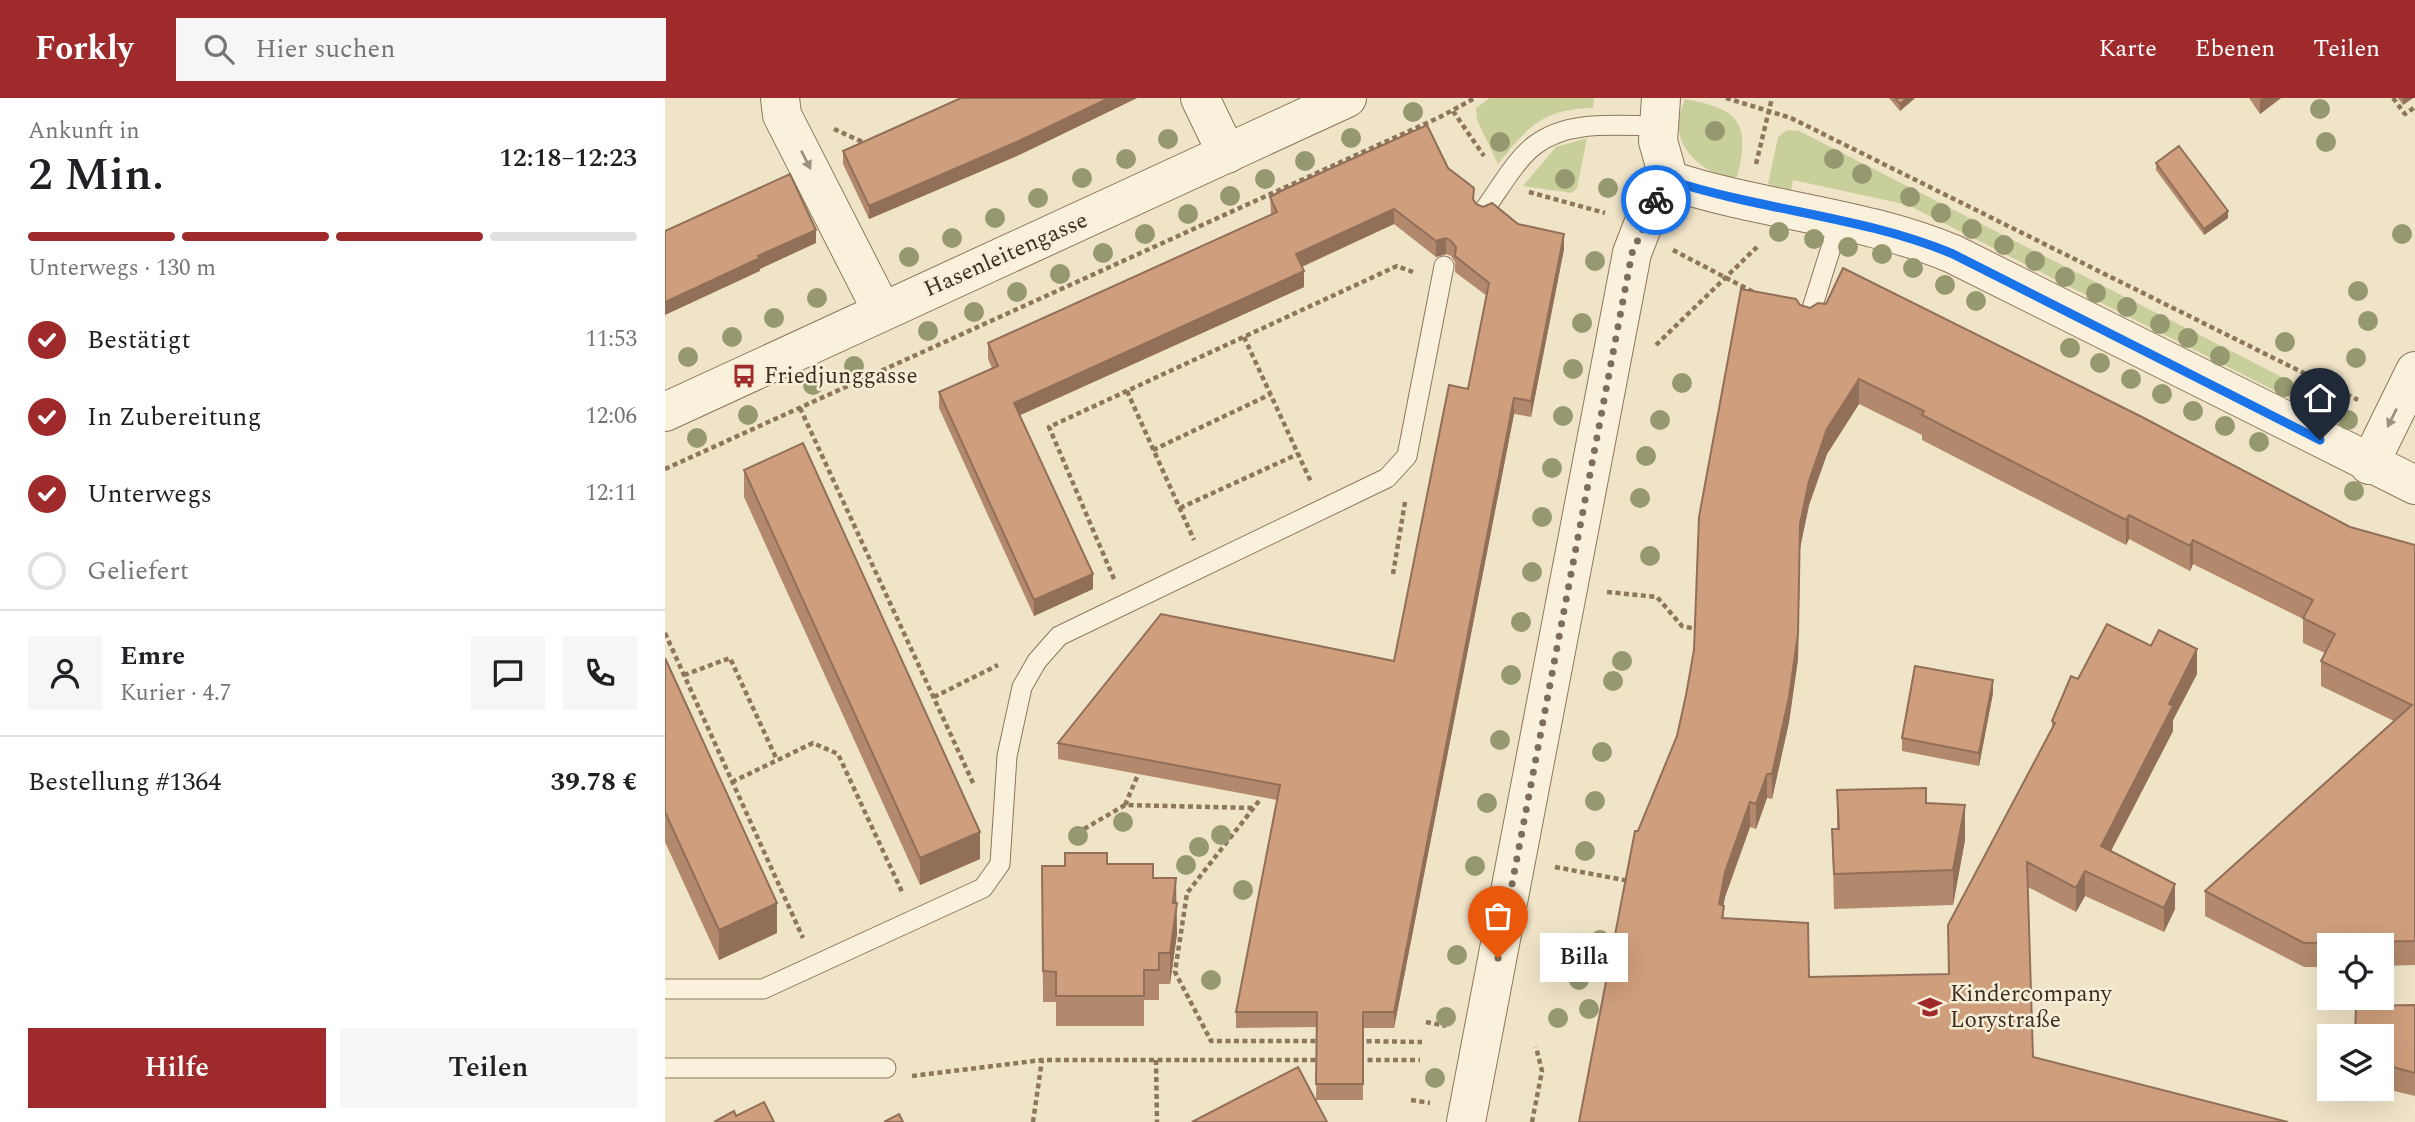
<!DOCTYPE html>
<html lang="de">
<head>
<meta charset="utf-8">
<style>
	body { margin:0; font-family:Spectral,serif; background:#f6f6f6; color:#202124; height:100vh; display:flex; flex-direction:column; font-size:26px; white-space:nowrap }
	* { box-sizing:border-box; margin:0 }
	p { font-size:23px; color:#757577 }
	.icon { flex:none; width:38px; height:38px; fill:none; stroke:currentColor; stroke-width:2; stroke-linecap:round; stroke-linejoin:round }
	.map { position:relative; flex:1; overflow:hidden }
	.drawer { display:flex; flex-direction:column; background:#fff; width:665px }
	.drawer>* { flex:none }
	.fabs { position:absolute; left:1652px; top:835px; display:grid; gap:14px }
	.fabs a { display:grid; place-items:center; width:77px; height:77px; border-radius:0px; background:#fff; box-shadow:0 7px 28px #0002; font-size:35px }
	.pin { position:absolute; display:grid; place-items:center; width:60px; height:60px; color:#fff; margin:-72px -30px; border-radius:50% 50% 50% 0; rotate:-45deg; box-shadow:0 0 7px #0007 }
	.pin .icon { rotate:45deg }
	.courier { position:absolute; display:grid; place-items:center; width:70px; height:70px; margin:-35px; border:5px solid #1a73e8; border-radius:50%; background:#fff; color:#222; box-shadow:0 2px 9px #0007 }
	.bubble { position:absolute; height:49px; border-radius:0px; background:#fff; box-shadow:0 7px 28px #0002; font-size:23px; font-weight:600; line-height:49px; text-align:center }
	.head em { font-style:normal; font-weight:600 }
	.head div { display:flex; flex-direction:column-reverse }
	.head { display:flex; align-items:center; justify-content:space-between; height:119px; padding:0 28px }
	h1 { font-size:46px; font-weight:600; line-height:52px }
	.bar { display:grid; grid-template-columns:repeat(4,1fr); gap:10px 7px; align-content:center; height:84px; padding:0 28px }
	.bar i { height:9px; border-radius:5px; background:#e0e0e0 }
	.bar .selected { background:#9e2a2b }
	.bar p { grid-column:span 4 }
	.line { display:flex; align-items:center; gap:18px; padding:0 28px; border-top:2px solid #e0e0e0 }
	.line div { flex:1 }
	.round { display:grid; place-items:center; flex:none; width:74px; height:74px; border-radius:0px; background:#f6f6f6 }
	ol { padding:0 28px; list-style:none }
	li { display:flex; align-items:center; gap:21px; height:77px }
	li p { margin-inline-start:auto }
	li .icon { padding:7px; border-radius:50%; background:#9e2a2b; color:#fff; stroke-width:4 }
	li:last-child { color:#757577 }
	li i { width:38px; height:38px; border:4px solid #e0e0e0; border-radius:50% }
	.button { display:flex; gap:14px; margin-top:auto; padding:14px 28px }
	.button a { flex:1; height:80px; border-radius:0px; background:#9e2a2b; color:#fff; font-size:28px; font-weight:600; line-height:80px; text-align:center }
	.button a+a { background:#f6f6f6; color:#202124 }
	header { display:flex; align-items:center; gap:42px; box-sizing:border-box; height:98px; padding:0 35px; background:#9e2a2b; color:#fff }
	header strong { font-size:33px }
	nav { display:flex; gap:38px; margin-inline-start:auto; font-size:24px }
	.search { width:490px; height:63px; background:#f6f6f6; display:flex; align-items:center; gap:18px; box-sizing:border-box; padding:0 24px; border-radius:0px; color:#757577; font-size:26px }
	main { display:flex; flex:1; min-height:0 }
	.map>svg:first-child { display:block }
	.green { fill:#c9cf9b }
	.lines { fill:none; stroke-linecap:round; stroke-linejoin:round }
	.service-casing { stroke:#8d765c; stroke-width:21 }
	.minor-casing { stroke:#8d765c; stroke-width:40 }
	.tertiary-casing { stroke:#8d765c; stroke-width:40 }
	.path { stroke:#8d765c; stroke-width:4.5; stroke-dasharray:5 3.5; stroke-linecap:butt }
	.service { stroke:#faf1dc; stroke-width:19 }
	.minor { stroke:#faf1dc; stroke-width:38 }
	.tertiary { stroke:#faf1dc; stroke-width:38 }
	.tree { fill:#96986f }
	.wall { fill:#b2896c }
	.shaded-wall { fill:#916f58 }
	.building { fill:#cf9f7d; stroke:#916f58; stroke-width:2 }
	.oneway { fill:#9c907e }
	.done { stroke:#7c6e5b; stroke-width:7; stroke-dasharray:0 12.6 }
	.route { stroke:#1a73e8; stroke-width:9 }
	.labels { text-anchor:middle; dominant-baseline:central; stroke-width:5; stroke-linejoin:round; paint-order:stroke }
	.street-label { font-size:23px; fill:#3d2e20; stroke:#f7eed8 }
	.poi-label { font-size:23px; fill:#3d2e20; stroke:#f7eed8; text-anchor:start }
</style>
</head>
<body>
<header>
<strong>Forkly</strong>
<div class="search"><svg class="icon" aria-label="search" viewBox="0 0 24 24"><circle cx="10" cy="10" r="6"/><path d="M15 15l6 6"/></svg>Hier suchen</div>
<nav><a>Karte</a><a>Ebenen</a><a>Teilen</a></nav>
</header>
<main>
<section class="drawer">
<div class="head"><div><h1>2 Min.</h1><p>Ankunft in</p></div><em>12:18–12:23</em></div>
<div class="bar"><i class="selected"></i><i class="selected"></i><i class="selected"></i><i></i><p>Unterwegs · 130 m</p></div>
<ol>
<li><svg class="icon" aria-label="check" viewBox="0 0 24 24"><path d="M5 12l5 5 9-10"/></svg>Bestätigt<p>11:53</p></li>
<li><svg class="icon" aria-label="check" viewBox="0 0 24 24"><path d="M5 12l5 5 9-10"/></svg>In Zubereitung<p>12:06</p></li>
<li><svg class="icon" aria-label="check" viewBox="0 0 24 24"><path d="M5 12l5 5 9-10"/></svg>Unterwegs<p>12:11</p></li>
<li><i></i>Geliefert</li>
</ol>
<div class="line" style="height:126px"><a class="round"><svg class="icon" aria-label="person" viewBox="0 0 24 24"><circle cx="12" cy="8" r="4"/><path d="M4 21q1-7 8-7t8 7"/></svg></a><div><b>Emre</b><p>Kurier · 4.7</p></div><a class="round"><svg class="icon" aria-label="chat" viewBox="0 0 24 24"><path d="M4 5h16v11H9l-5 4z"/></svg></a><a class="round"><svg class="icon" aria-label="phone" viewBox="0 0 24 24"><path d="M5 4h4l2 5-3 2q2 4 5 5l2-3 5 2v4C11 20 4 13 5 4z"/></svg></a></div>
<div class="line" style="height:91px"><div>Bestellung #1364</div><b>39.78 €</b></div>
<div class="button"><a>Hilfe</a><a>Teilen</a></div>
</section>
<div class="map">
<svg width="1750" height="1024" viewBox="0 0 1750 1024">
	<rect width="100%" height="100%" fill="#f0e4c8"/>
	<!-- green -->
	<path class="green" d="M825,0H929L928,10C877,11 863,29 833,66L812,22L811,10Z
		M1020,1C1074,11 1086,24 1072,79C1045,80 1010,54 1014,23C1014,15 1018,8 1020,1Z
		M1122,32L1134,33L1682,312L1687,324L1684,330L1243,107L1128,82L1126,92L1103,86L1113,39Z
		M922,40L912,90L907,95L858,88L891,49Z"/>
	<g class="lines">
		<!-- service casing -->
		<g class="service-casing">
			<path id="service" d="M819,112C834,92 850,62 870,47C904,21 953,28 993,28
				M1143,223L1175,121
				M0,891H98L318,790L335,766L342,658L357,589L372,563L394,538L722,380L742,358L779,168
				M0,970H221"/>
		</g>
		<!-- minor casing -->
		<g class="minor-casing">
			<path id="minor" d="M115,0L117,17L217,213
				M535,0L562,56
				M1704,367L1750,273
				M801,1024L967,155L979,124L1004,82"/>
		</g>
		<!-- tertiary casing -->
		<g class="tertiary-casing">
			<path id="tertiary" d="M996,0L993,43L1004,82C1098,113 1197,118 1288,156L1750,387
				M0,314L682,0"/>
		</g>
		<!-- path -->
		<path class="path" d="M1061,0L1126,20L1693,302
			M1728,0L1740,16L1750,9
			M788,13L819,58
			M169,31L202,46
			M1091,66L1107,0
			M864,94L940,115
			M1008,152L1090,195
			M579,239L646,384
			M991,247L1092,149
			M462,293L529,442
			M135,310L309,687
			M488,352L606,296
			M0,371L775,19L810,0
			M515,410L633,356
			M728,476L740,404
			M449,481L384,329L732,168L748,174
			M942,494L992,499L1017,528L1031,531
			M0,535L138,840
			M19,577L65,560L112,662
			M269,599L333,567
			M67,684L148,645L173,656L238,796
			M594,703L522,795L510,874L546,943H656
			M460,707L472,679
			M419,731L460,707L589,710
			M890,769L964,783
			M761,924L781,928
			M693,943L757,944
			M491,962L492,1024
			M694,962H755
			M247,978L377,962H654
			M746,1002L765,1005
			M368,1024L377,962
			M867,1024L877,973L871,949"/>
		<!-- service -->
		<use href="#service" class="service"/>
		<!-- minor -->
		<use href="#minor" class="minor"/>
		<!-- tertiary -->
		<use href="#tertiary" class="tertiary"/>
	</g>
	<!-- trees -->
	<g class="tree">
		<circle cx="1655" cy="11" r="10"/>
		<circle cx="748" cy="14" r="10"/>
		<circle cx="1050" cy="33" r="10"/>
		<circle cx="686" cy="40" r="10"/>
		<circle cx="503" cy="41" r="10"/>
		<circle cx="835" cy="44" r="10"/>
		<circle cx="1661" cy="44" r="10"/>
		<circle cx="461" cy="61" r="10"/>
		<circle cx="1169" cy="61" r="10"/>
		<circle cx="640" cy="63" r="10"/>
		<circle cx="1197" cy="76" r="10"/>
		<circle cx="417" cy="80" r="10"/>
		<circle cx="600" cy="81" r="10"/>
		<circle cx="900" cy="81" r="10"/>
		<circle cx="943" cy="90" r="10"/>
		<circle cx="565" cy="98" r="10"/>
		<circle cx="1245" cy="99" r="10"/>
		<circle cx="373" cy="100" r="10"/>
		<circle cx="1276" cy="115" r="10"/>
		<circle cx="523" cy="116" r="10"/>
		<circle cx="330" cy="120" r="10"/>
		<circle cx="1307" cy="131" r="10"/>
		<circle cx="1114" cy="134" r="10"/>
		<circle cx="480" cy="136" r="10"/>
		<circle cx="1737" cy="136" r="10"/>
		<circle cx="287" cy="140" r="10"/>
		<circle cx="1149" cy="141" r="10"/>
		<circle cx="1339" cy="147" r="10"/>
		<circle cx="1183" cy="149" r="10"/>
		<circle cx="438" cy="155" r="10"/>
		<circle cx="1217" cy="156" r="10"/>
		<circle cx="244" cy="159" r="10"/>
		<circle cx="930" cy="163" r="10"/>
		<circle cx="1370" cy="163" r="10"/>
		<circle cx="1248" cy="170" r="10"/>
		<circle cx="395" cy="176" r="10"/>
		<circle cx="1400" cy="179" r="10"/>
		<circle cx="1280" cy="187" r="10"/>
		<circle cx="1693" cy="193" r="10"/>
		<circle cx="352" cy="194" r="10"/>
		<circle cx="1431" cy="195" r="10"/>
		<circle cx="152" cy="200" r="10"/>
		<circle cx="1311" cy="203" r="10"/>
		<circle cx="1462" cy="209" r="10"/>
		<circle cx="309" cy="214" r="10"/>
		<circle cx="109" cy="220" r="10"/>
		<circle cx="1703" cy="223" r="10"/>
		<circle cx="917" cy="225" r="10"/>
		<circle cx="1495" cy="226" r="10"/>
		<circle cx="263" cy="233" r="10"/>
		<circle cx="67" cy="239" r="10"/>
		<circle cx="1523" cy="240" r="10"/>
		<circle cx="1620" cy="244" r="10"/>
		<circle cx="1405" cy="250" r="10"/>
		<circle cx="1555" cy="258" r="10"/>
		<circle cx="23" cy="259" r="10"/>
		<circle cx="1691" cy="260" r="10"/>
		<circle cx="1435" cy="265" r="10"/>
		<circle cx="189" cy="268" r="10"/>
		<circle cx="908" cy="271" r="10"/>
		<circle cx="1466" cy="281" r="10"/>
		<circle cx="1017" cy="285" r="10"/>
		<circle cx="148" cy="287" r="10"/>
		<circle cx="1619" cy="289" r="10"/>
		<circle cx="1497" cy="296" r="10"/>
		<circle cx="1650" cy="305" r="10"/>
		<circle cx="1528" cy="313" r="10"/>
		<circle cx="83" cy="317" r="10"/>
		<circle cx="898" cy="318" r="10"/>
		<circle cx="995" cy="322" r="10"/>
		<circle cx="1683" cy="322" r="10"/>
		<circle cx="1560" cy="328" r="10"/>
		<circle cx="32" cy="340" r="10"/>
		<circle cx="1594" cy="344" r="10"/>
		<circle cx="981" cy="358" r="10"/>
		<circle cx="887" cy="370" r="10"/>
		<circle cx="1689" cy="393" r="10"/>
		<circle cx="975" cy="400" r="10"/>
		<circle cx="877" cy="419" r="10"/>
		<circle cx="985" cy="458" r="10"/>
		<circle cx="867" cy="474" r="10"/>
		<circle cx="856" cy="524" r="10"/>
		<circle cx="957" cy="563" r="10"/>
		<circle cx="846" cy="577" r="10"/>
		<circle cx="948" cy="583" r="10"/>
		<circle cx="835" cy="642" r="10"/>
		<circle cx="937" cy="654" r="10"/>
		<circle cx="930" cy="703" r="10"/>
		<circle cx="822" cy="705" r="10"/>
		<circle cx="458" cy="724" r="10"/>
		<circle cx="556" cy="737" r="10"/>
		<circle cx="413" cy="738" r="10"/>
		<circle cx="534" cy="749" r="10"/>
		<circle cx="920" cy="753" r="10"/>
		<circle cx="521" cy="767" r="10"/>
		<circle cx="810" cy="768" r="10"/>
		<circle cx="578" cy="792" r="10"/>
		<circle cx="935" cy="842" r="10"/>
		<circle cx="792" cy="857" r="10"/>
		<circle cx="546" cy="882" r="10"/>
		<circle cx="914" cy="882" r="10"/>
		<circle cx="924" cy="911" r="10"/>
		<circle cx="781" cy="919" r="10"/>
		<circle cx="893" cy="920" r="10"/>
		<circle cx="770" cy="980" r="10"/>
	</g>
	<!-- wall -->
	<path class="wall" d="M296,0H472L354,57L204,121L178,66V53Z
		M1224,0H1250L1235,13Z
		M1584,0H1616L1595,16Z
		M1733,0H1748L1738,7Z
		M1491,65L1563,120L1539,137L1491,72Z
		M783,70L811,106L853,126L899,151L866,319L849,316L729,930H698V1002H651L652,929L571,930V914L612,702L393,661V645L729,563L803,291L822,198L790,174V164L786,158L781,156L771,159L729,126L637,169L639,189L355,317L428,491L369,518L274,310V294L327,270L323,261V245L606,116L605,99Z
		M1135,207L1685,429L1750,447V867L1717,868V847H1664V869H1639L1540,818V793L1729,623L1656,588V563L1660,555L1638,545V521L1528,466L1525,473L1464,441L1461,447L1257,342V337L1194,306L1162,356L1144,407L1135,450L1133,561L1124,624L1107,701L1102,700L1091,731L1085,729L1060,799L1058,808L1059,820L1144,879L1284,876L1387,629V623L1413,581L1532,576L1508,622V633L1446,753L1510,811L1499,834L1420,798L1411,814L1363,789L1368,959L914,1024L973,733L1012,638Z
		M79,372L315,761L255,787L79,399Z
		M0,560L112,835L54,862L0,744Z
		M1328,595L1314,668L1237,653V640Z
		M1172,692L1261,705L1300,742L1288,807L1169,811L1167,731H1172Z
		M442,766L488,780L511,805L512,836L505,886H494V902H479V928H391V904H378L377,768Z
		M1750,907V998L1717,990V938Z"/>
	<!-- shaded-wall -->
	<path class="shaded-wall" d="M444,0H472L354,57L204,121V108Z
		M1242,0H1250L1235,13V6Z
		M1598,0H1616L1595,16V2Z
		M1738,0H1748L1738,7Z
		M729,111V126L631,171V156Z
		M1563,113V120L1539,137V131Z
		M151,132V145L95,171V173L0,217V204L93,158Z
		M899,136V151L866,319V303Z
		M781,140V156L771,159V143Z
		M639,173V189L349,320V305Z
		M1194,281V306L1162,356L1144,407L1135,450L1133,561L1124,624L1107,701V676L1135,426L1144,383L1162,331Z
		M849,300V316L729,930V914Z
		M1464,417V441L1461,447V422Z
		M1528,442V466L1525,473V448Z
		M428,476V491L369,518V502Z
		M1532,551V576L1508,622V633L1436,772V748L1504,606Z
		M1328,582V595L1314,668V655Z
		M1102,676V700L1091,731V706Z
		M1085,704V729L1060,799L1054,831V806L1060,774Z
		M1300,707V742L1288,807V772Z
		M315,734V761L255,787V760Z
		M1420,773V798L1411,814V790Z
		M511,780L512,836L505,886V855Z
		M1510,786V811L1499,834V810Z
		M112,805V835L54,862V832Z"/>
	<!-- building -->
	<path class="building" d="M296,0H444L354,43L204,108L178,53Z
		M1230,0H1242L1235,6Z
		M762,27L783,70L809,90L808,101L811,106L818,109L827,105L853,126L899,136L866,303L849,300L729,914H698V986H651L652,914H571L615,687L393,645L496,516L729,563L784,287L803,291L824,185L790,158L791,149L786,143L781,140L771,143L729,111L631,156L639,173L349,305L428,476L369,502L274,294L333,268L323,245L612,114L605,99L618,92Z
		M1514,48L1563,113L1539,131L1491,65Z
		M125,76L151,132L93,158L95,160L0,204V133Z
		M1178,170L1477,319L1685,429L1750,447V843L1639,845L1540,793L1747,607L1656,563L1670,536L1638,520L1648,502L1528,442L1525,448L1464,417L1461,422L1257,317L1259,313L1194,281L1162,331L1144,383L1135,426L1133,536L1124,599L1107,676H1102L1091,706L1085,704L1060,774L1054,806L1059,808L1057,820L1143,825L1144,879L1284,876L1283,827L1390,625L1387,623L1406,578L1413,581L1442,526L1486,548L1494,532L1532,551L1504,606L1508,608L1436,748L1510,786L1499,810L1420,773L1411,790L1362,764L1368,959L1623,1024H914L970,733H973L1012,638L1021,597L1029,552L1034,419L1076,191L1131,201L1135,207L1145,210L1153,205L1161,206Z
		M138,345L315,734L255,760L79,372Z
		M0,560L112,805L54,832L0,714Z
		M1250,568L1328,582L1314,655L1237,640Z
		M1261,690V705L1300,707L1288,772L1169,776L1167,731H1174L1172,692Z
		M400,755H442V766H488V780H511L508,805H512L505,855H494V872H479V898H391V874L378,873L377,768H400Z
		M1750,907V975L1717,966V938H1690L1691,908Z
		M633,969L662,1024H527Z
		M99,1004L109,1024H49L69,1013L71,1018Z
		M234,1016L238,1024H219Z"/>
	<!-- one-way arrows -->
	<defs><path id="oneway-solid" d="M-6-.8H1V-3.2L6.5 0L1 3.2V.8H-6Z" transform="scale(1.75)"/></defs>
	<g class="oneway">
		<use href="#oneway-solid" transform="translate(141 62) rotate(63)"/>
		<use href="#oneway-solid" transform="translate(1727 320) rotate(116)"/>
	</g>
	<g class="lines">
		<!-- done -->
		<path class="done" d="M833,860L967,155L991,102"/>
		<!-- route -->
		<path class="route" d="M991,102L1004,82C1098,113 1197,118 1288,156L1655,342"/>
	</g>
	<!-- icons -->
	<defs>
		<g id="bus-bare" transform="scale(1.89)"><path d="M-5-6H5V4H4V6H2V4H-2V6H-4V4H-5ZM-3.5-4V0h7V-4ZM-3.5 1.2v1.5H-2V1.2ZM2 1.2v1.5H3.5V1.2Z" fill="#9e2a2b" stroke="#f7eed8" stroke-width="2.5" paint-order="stroke"/></g>
		<g id="school-bare" transform="scale(1.89)"><path d="M0-5L7-2L0 1L-7-2ZM-4 1L0 2.5L4 1V4Q0 6-4 4Z" fill="#9e2a2b" stroke="#f7eed8" stroke-width="2.5" paint-order="stroke"/></g>
	</defs>
	<g fill-rule="evenodd">
		<use href="#bus-bare" x="79" y="278"/>
		<use href="#school-bare" x="1265" y="909"/>
	</g>
	<g class="labels">
		<!-- street labels -->
		<g class="street-label">
			<text transform="translate(341 157) rotate(-24)">Hasenleitengasse</text>
		</g>
		<!-- poi labels -->
		<g class="poi-label">
			<text x="99" y="278">Friedjunggasse</text>
			<text x="1285" y="896">Kindercompany<tspan x="1285" dy="26">Lorystraße</tspan></text>
		</g>
	</g>
</svg>
<div class="fabs">
<a><svg class="icon" aria-label="locate" viewBox="0 0 24 24"><circle cx="12" cy="12" r="6"/><path d="M12 2v4M12 18v4M2 12h4M18 12h4"/></svg></a>
<a><svg class="icon" aria-label="layers" viewBox="0 0 24 24"><path d="M12 4l9 5-9 5-9-5zM3 14l9 5 9-5"/></svg></a>
</div>
<div class="pin" style="left:833px;top:860px;background:#ea580c"><svg class="icon" aria-label="bag" viewBox="0 0 24 24"><path d="M5 8h14l-1 12H6zM9 8a3 3 0 0 1 6 0"/></svg></div>
<div class="pin" style="left:1655px;top:342px;background:#1f2937"><svg class="icon" aria-label="home" viewBox="0 0 24 24"><path d="M3 11l9-7 9 7M6 9v11h12V9"/></svg></div>
<div class="courier" style="left:991px;top:102px"><svg class="icon" aria-label="bike" viewBox="0 0 24 24"><circle cx="6" cy="16" r="4"/><circle cx="18" cy="16" r="4"/><path d="M6 16l4-8h5l3 8M10 8l3 8H6M13 5h3"/></svg></div>
<div class="bubble" style="left:875px;top:835px;width:88px">Billa</div>
</div>
</main>
</body>
</html>
